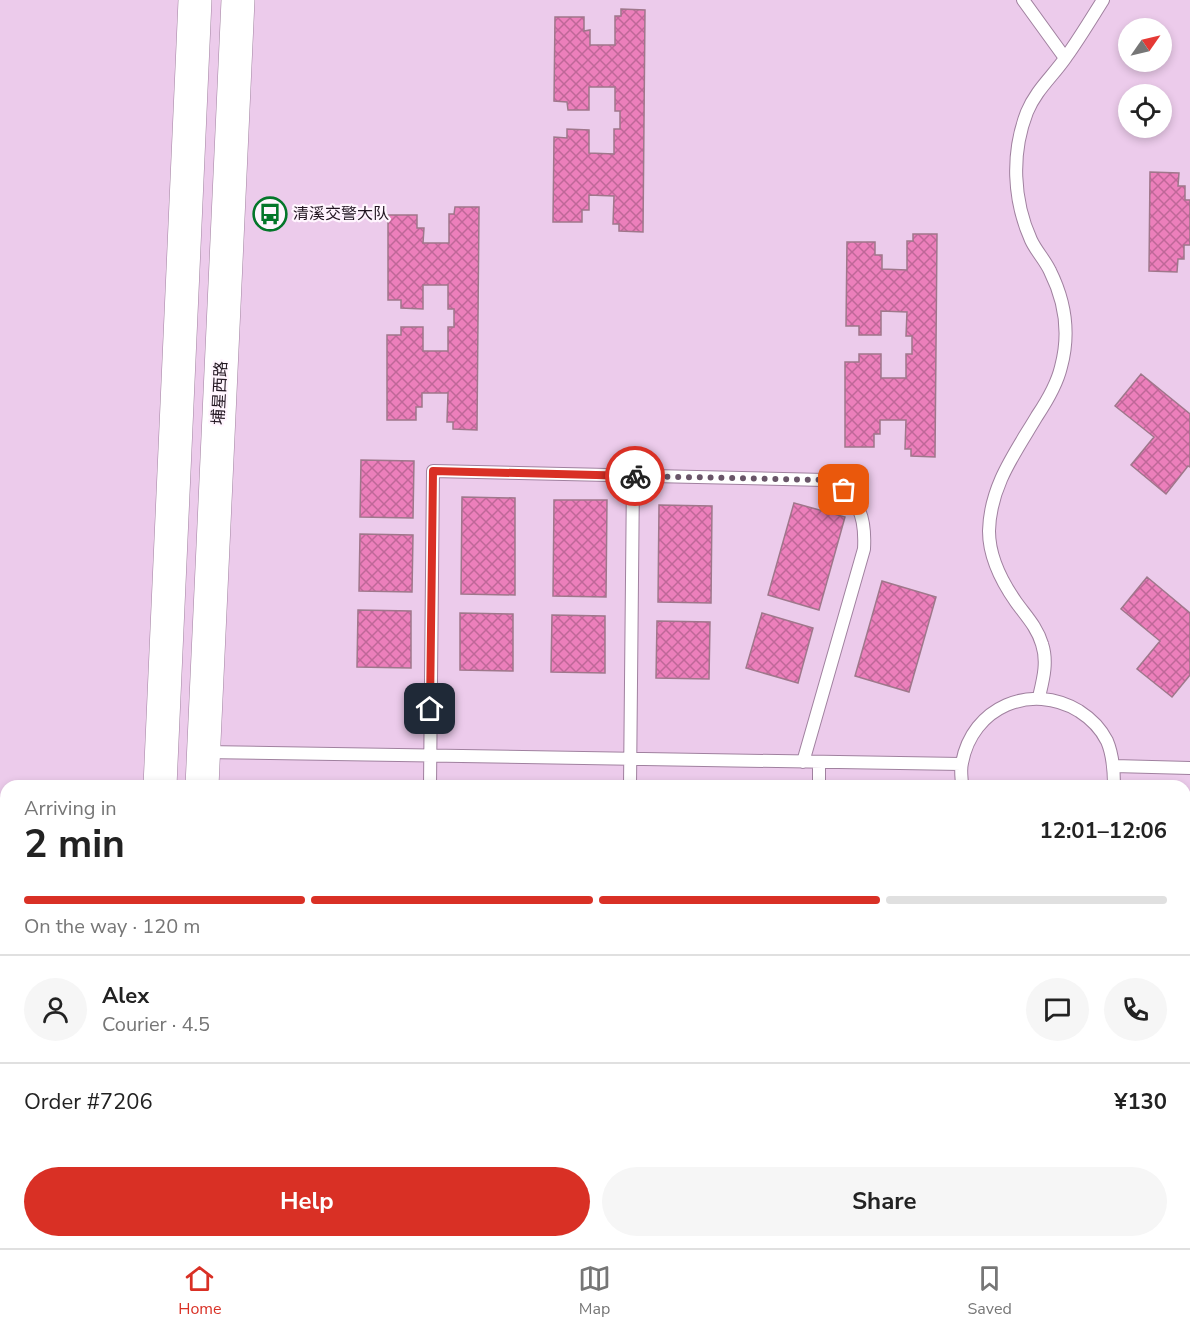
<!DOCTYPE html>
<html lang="en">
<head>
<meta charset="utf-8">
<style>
	body { margin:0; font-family:"Nunito Sans","Noto Sans SC",sans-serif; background:#f6f6f6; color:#222; height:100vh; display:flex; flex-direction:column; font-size:22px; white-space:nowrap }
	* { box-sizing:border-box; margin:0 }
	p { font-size:20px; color:#767676 }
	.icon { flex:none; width:33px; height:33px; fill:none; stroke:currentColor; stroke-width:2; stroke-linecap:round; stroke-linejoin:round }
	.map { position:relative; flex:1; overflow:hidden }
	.panel { position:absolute; left:0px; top:780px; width:1191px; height:468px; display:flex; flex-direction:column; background:#fff; border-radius:18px 18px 0 0; box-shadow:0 3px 9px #0003 }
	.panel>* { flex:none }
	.needle { width:39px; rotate:56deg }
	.tools { position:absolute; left:1118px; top:18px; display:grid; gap:12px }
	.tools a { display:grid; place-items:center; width:54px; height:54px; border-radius:50%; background:#fff; box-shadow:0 3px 9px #0003; font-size:30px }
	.pin { position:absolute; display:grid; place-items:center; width:51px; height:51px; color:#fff; margin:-26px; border-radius:12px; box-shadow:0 3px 9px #0006 }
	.courier { position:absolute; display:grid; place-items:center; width:60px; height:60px; margin:-30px; border:4px solid #d93025; border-radius:50%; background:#fff; color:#222; box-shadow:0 2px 8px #0007 }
	.head em { font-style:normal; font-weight:700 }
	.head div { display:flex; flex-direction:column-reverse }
	.head { display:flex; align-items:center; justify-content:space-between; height:102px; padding:0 24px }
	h1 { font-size:39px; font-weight:700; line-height:45px }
	.bar { display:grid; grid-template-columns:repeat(4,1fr); gap:9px 6px; align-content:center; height:72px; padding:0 24px }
	.bar i { height:8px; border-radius:4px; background:#e0e0e0 }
	.bar .selected { background:#d93025 }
	.bar p { grid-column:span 4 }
	.line { display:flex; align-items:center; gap:15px; padding:0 24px; border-top:2px solid #e0e0e0 }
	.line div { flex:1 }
	.round { display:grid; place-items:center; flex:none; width:63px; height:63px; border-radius:32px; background:#f6f6f6 }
	.primary-button { display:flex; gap:12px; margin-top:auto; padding:12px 24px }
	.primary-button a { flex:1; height:69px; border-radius:36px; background:#d93025; color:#fff; font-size:24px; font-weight:700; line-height:69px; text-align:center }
	.primary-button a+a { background:#f6f6f6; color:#222 }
	.dock { display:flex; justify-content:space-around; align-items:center; height:84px; border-top:2px solid #e0e0e0; background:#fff; font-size:16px; color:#767676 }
	.dock a { display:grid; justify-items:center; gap:3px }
	.dock .selected { color:#d93025 }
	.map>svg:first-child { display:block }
	.building { fill:url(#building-cross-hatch); stroke:#9f778b; stroke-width:1.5 }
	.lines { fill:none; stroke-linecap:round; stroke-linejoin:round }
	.service-casing { stroke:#a0819f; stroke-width:14 }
	.trunk-casing { stroke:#a0819f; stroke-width:34 }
	.service { stroke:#fff; stroke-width:12 }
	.trunk { stroke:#fff; stroke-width:33 }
	.done { stroke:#695568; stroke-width:6; stroke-dasharray:0 10.8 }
	.route { stroke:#d93025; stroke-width:8 }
	.labels { text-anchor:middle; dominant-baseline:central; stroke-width:4.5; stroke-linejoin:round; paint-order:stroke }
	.poi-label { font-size:16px; fill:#221621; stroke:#fff5fe; text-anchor:start }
	.street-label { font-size:16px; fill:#221621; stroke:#fff5fe }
</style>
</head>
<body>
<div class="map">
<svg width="1190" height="1248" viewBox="0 0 1190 1248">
	<defs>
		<pattern id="building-cross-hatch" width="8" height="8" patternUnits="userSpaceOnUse" patternTransform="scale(1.5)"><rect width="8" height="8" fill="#ec7fbb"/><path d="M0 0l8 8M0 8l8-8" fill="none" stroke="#bf6798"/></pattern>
	</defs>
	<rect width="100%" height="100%" fill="#eccbeb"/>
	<!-- building -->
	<path class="building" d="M621,9L645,10L643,232L619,231V224H613L614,196L589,195V210H582V222H553L554,137L567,138V129L589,130V153L614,154V129H620V111H615V87H589V110H568L567,102L554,101L555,17H584V31L590,30V45H615V16H621Z
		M1150,172L1179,173L1178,186H1185V200H1190V245H1184V259H1178L1177,272L1149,271Z
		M455,207H479L477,430L453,429V422H447L448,393H422V407H416V420H387V335H401V327H423V351H448V327H454V309H448V285H423V309L401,308V300H388V215H417V228H424L423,243H449V214H454Z
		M913,234H937L935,457L911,456V449H905L906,420H880V434H874V447H845V362H859V354H881V378H906V354H912V336H906L907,312L881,311V335H859V326H846L847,242H875V255H882V269L907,270V241H913Z
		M1141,374L1190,414V467L1188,466L1166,494L1131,465L1154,437L1115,406Z
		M361,460L414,461L413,518L360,517Z
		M462,497L515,498V595L461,594Z
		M554,500H607L606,597L553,596Z
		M794,503L845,517L819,610L768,595Z
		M659,505L712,506L711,603L658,602Z
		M360,534L413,535L412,592L359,591Z
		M1147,577L1190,613V675L1172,697L1137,669L1160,641L1121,609Z
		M882,581L936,597L909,692L855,676Z
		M358,610L411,611V668L357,667Z
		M460,613L513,614V671L460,670Z
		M762,613L813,628L798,683L746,668Z
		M552,615L605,616V673L551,672Z
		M657,621L710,622L709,679L656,678Z
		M1185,837H1190V1127L1185,1126Z
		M1185,1207H1190V1248H1144V1242H1185Z
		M337,1242H391V1248H337Z
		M433,1242H486V1248H433Z
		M536,1242H589V1248H536Z
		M617,1242H670V1248H617Z
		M720,1242H773V1248H720Z
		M805,1242H858V1248H805Z
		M909,1242H971V1244L909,1243Z"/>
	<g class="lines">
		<!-- service casing -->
		<g class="service-casing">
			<path id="service" d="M1023,0L1065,58
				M1039,697C1043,680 1048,662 1042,644C1037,627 1026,616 1016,602C1002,582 989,556 989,531C990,486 1015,453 1037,416C1047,401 1057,384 1061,367C1070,334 1065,301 1050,271C1045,260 1036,251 1031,240C1013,200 1011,153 1027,112C1036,90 1053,76 1066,57C1079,39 1091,19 1103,0
				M204,752L961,764
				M1114,766L1190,768
				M430,786L433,471L825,480C858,497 866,513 864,549L803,762
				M630,786L633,476
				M819,786V762
				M962,786C962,779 960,770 962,763C972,707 1031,682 1079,711C1090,718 1101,729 1107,741C1113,755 1114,770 1114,786
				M411,1248V1242
				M511,1248V1242
				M695,1248V1242
				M875,1248V1242
				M1076,1248V1242"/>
		</g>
		<!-- trunk casing -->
		<g class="trunk-casing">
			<path id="trunk" d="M160,786L195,0
				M202,786L238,0
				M140,1248V1242
				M180,1248L181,1242"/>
		</g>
		<!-- service -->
		<use href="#service" class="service"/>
		<!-- trunk -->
		<use href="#trunk" class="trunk"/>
	</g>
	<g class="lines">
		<!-- done -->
		<path class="done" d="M635,476L825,480L844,490"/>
		<!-- route -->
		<path class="route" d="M430,709L433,471L635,476"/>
	</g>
	<!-- icons -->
	<defs>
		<g id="bus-ring" transform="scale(1.725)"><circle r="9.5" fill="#fff5fe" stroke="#04762a" stroke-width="1.5"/><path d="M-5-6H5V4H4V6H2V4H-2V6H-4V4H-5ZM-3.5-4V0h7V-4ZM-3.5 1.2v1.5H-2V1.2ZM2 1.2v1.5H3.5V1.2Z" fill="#04762a"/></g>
	</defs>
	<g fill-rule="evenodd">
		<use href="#bus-ring" x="270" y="214"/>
	</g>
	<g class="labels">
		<!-- poi labels -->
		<g class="poi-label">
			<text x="293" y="214">清溪交警大队</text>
		</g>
		<!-- street labels -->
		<g class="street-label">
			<text transform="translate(220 393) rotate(-87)">埔星西路</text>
		</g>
	</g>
</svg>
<div class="tools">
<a><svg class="needle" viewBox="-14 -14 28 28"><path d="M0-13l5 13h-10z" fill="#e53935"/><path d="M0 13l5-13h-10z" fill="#767676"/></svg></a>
<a><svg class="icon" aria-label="locate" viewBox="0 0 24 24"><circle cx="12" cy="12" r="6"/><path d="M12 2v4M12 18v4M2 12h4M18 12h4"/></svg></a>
</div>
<div class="pin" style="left:844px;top:490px;background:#ea580c"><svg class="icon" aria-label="bag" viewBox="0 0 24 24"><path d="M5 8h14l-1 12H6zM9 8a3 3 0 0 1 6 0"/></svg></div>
<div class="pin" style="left:430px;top:709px;background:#1f2937"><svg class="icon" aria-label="home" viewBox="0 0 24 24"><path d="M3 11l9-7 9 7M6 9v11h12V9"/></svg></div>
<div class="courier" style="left:635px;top:476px"><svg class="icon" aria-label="bike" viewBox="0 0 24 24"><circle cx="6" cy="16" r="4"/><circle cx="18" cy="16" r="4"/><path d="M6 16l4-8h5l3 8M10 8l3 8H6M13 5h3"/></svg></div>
<section class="panel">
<div class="head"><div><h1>2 min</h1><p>Arriving in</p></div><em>12:01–12:06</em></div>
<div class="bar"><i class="selected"></i><i class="selected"></i><i class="selected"></i><i></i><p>On the way · 120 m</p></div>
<div class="line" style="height:108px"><a class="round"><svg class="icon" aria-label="person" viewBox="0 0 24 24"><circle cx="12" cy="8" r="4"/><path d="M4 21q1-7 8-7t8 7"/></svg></a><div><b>Alex</b><p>Courier · 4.5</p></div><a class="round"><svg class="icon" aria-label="chat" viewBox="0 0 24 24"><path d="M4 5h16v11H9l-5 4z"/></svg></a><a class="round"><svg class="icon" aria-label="phone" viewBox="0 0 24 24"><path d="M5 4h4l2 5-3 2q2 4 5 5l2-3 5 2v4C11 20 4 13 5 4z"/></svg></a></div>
<div class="line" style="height:78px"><div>Order #7206</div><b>¥130</b></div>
<div class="primary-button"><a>Help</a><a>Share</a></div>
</section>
</div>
<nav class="dock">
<a class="selected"><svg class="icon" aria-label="home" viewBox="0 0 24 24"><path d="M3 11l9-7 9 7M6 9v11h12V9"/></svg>Home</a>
<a><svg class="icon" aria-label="map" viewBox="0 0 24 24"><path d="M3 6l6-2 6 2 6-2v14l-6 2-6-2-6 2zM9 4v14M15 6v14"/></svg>Map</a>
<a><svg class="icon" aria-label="saved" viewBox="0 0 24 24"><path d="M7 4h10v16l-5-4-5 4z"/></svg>Saved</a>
</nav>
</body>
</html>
